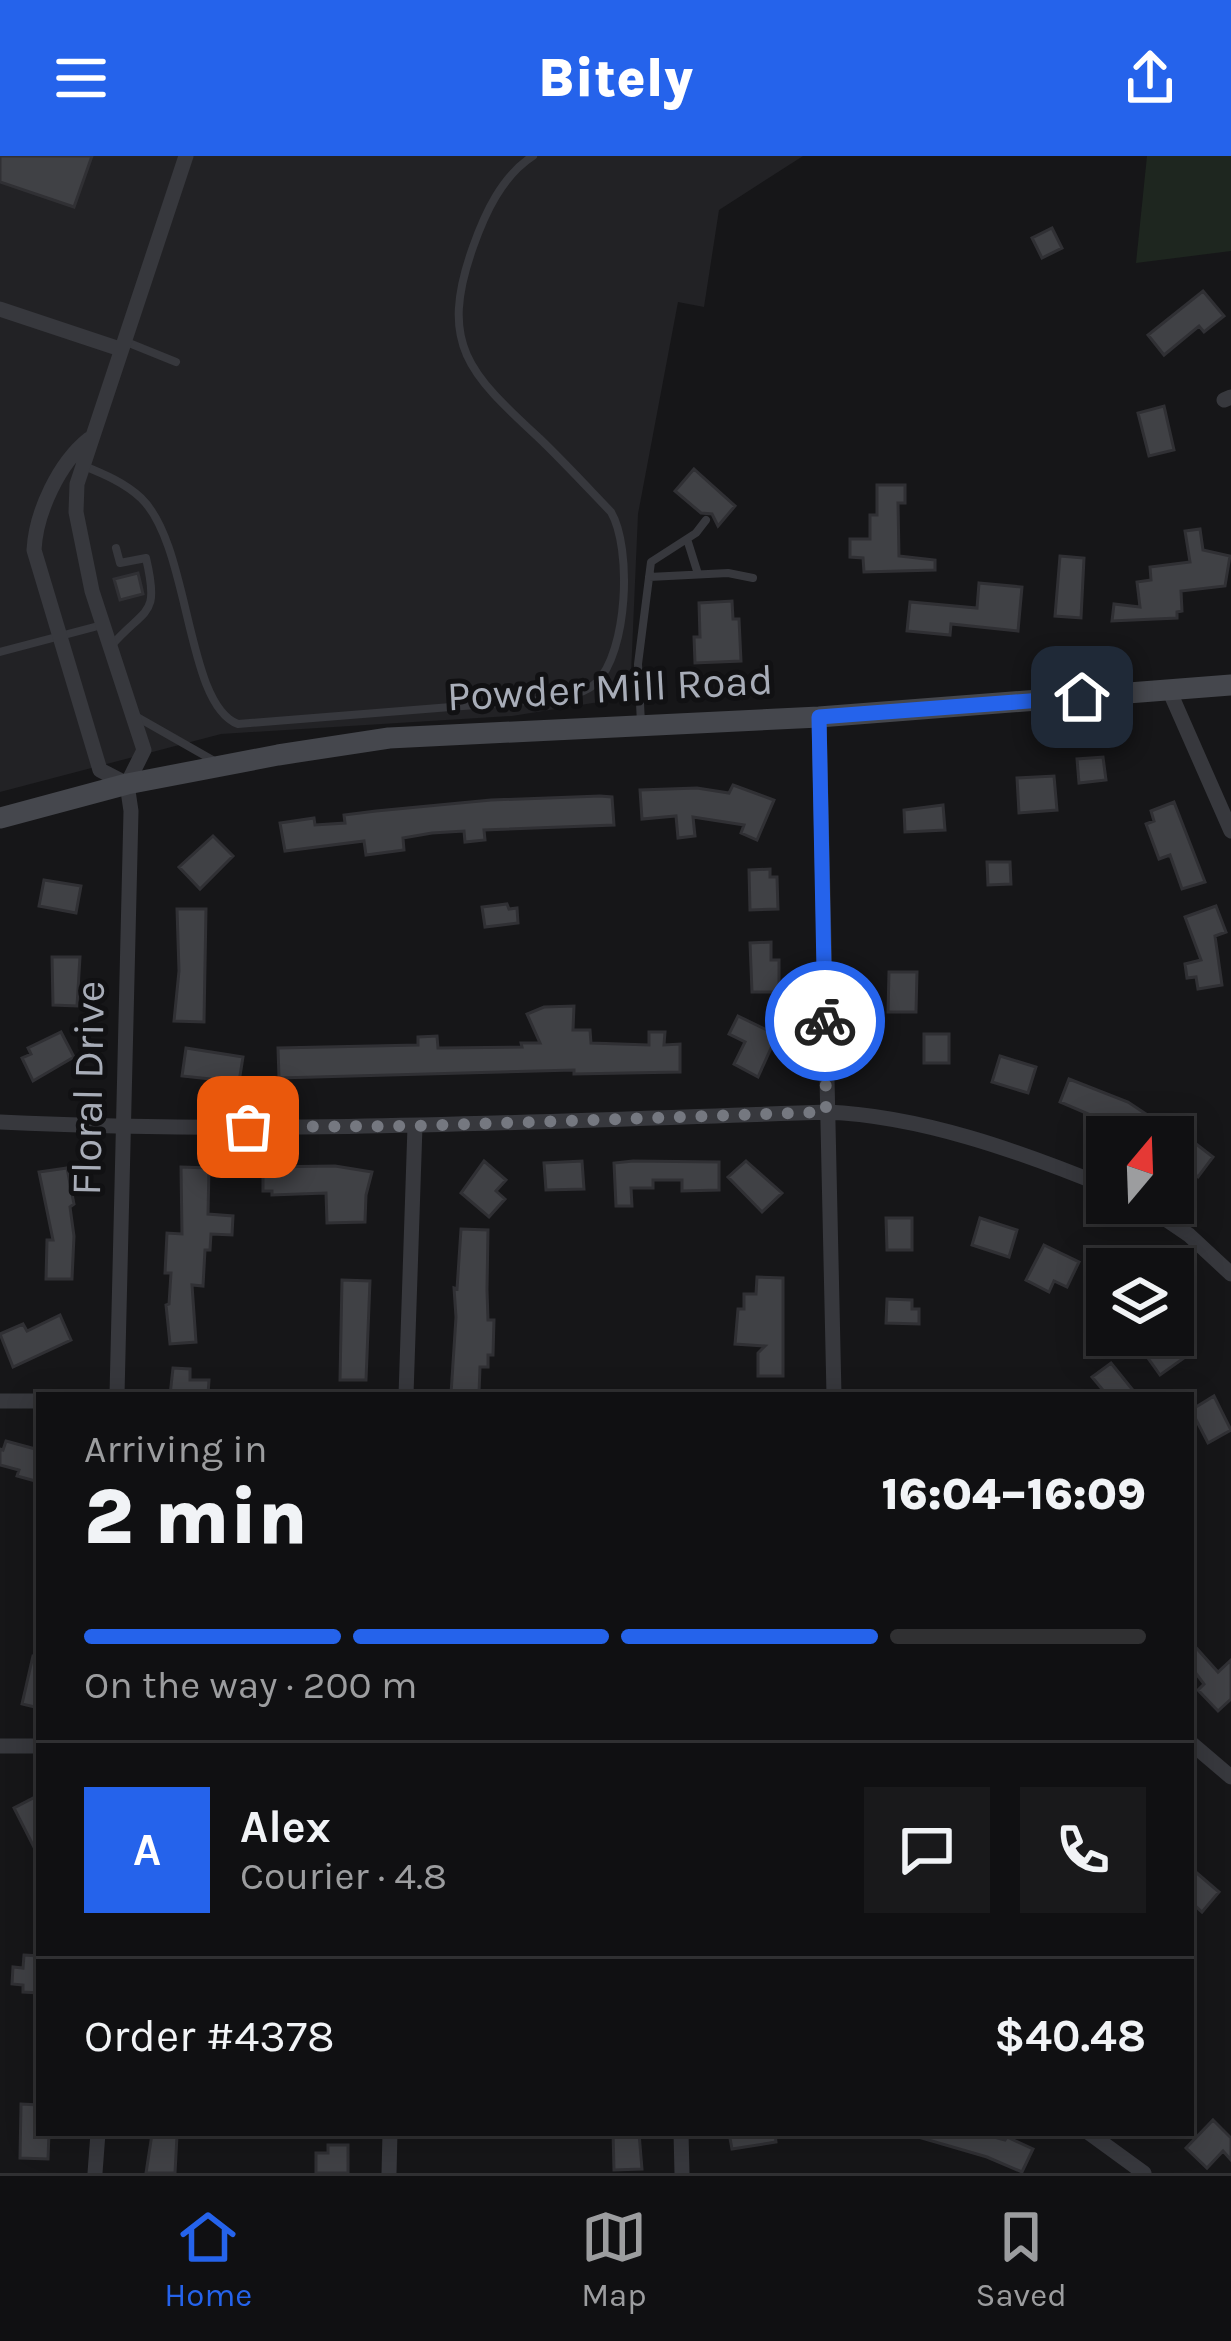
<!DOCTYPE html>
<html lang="en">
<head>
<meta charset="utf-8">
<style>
	body { margin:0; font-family:Karla,sans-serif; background:#19191b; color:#f1f3f6; height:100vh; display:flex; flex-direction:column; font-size:45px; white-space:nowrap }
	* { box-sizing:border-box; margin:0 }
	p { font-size:39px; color:#9c9d9f }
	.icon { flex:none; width:66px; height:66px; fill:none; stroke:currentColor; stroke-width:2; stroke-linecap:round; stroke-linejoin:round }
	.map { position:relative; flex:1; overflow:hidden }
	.sheet { position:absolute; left:36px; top:1236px; width:1158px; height:744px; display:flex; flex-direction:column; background:#101012; border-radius:0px; box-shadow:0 6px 30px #0003,0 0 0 3px #303032 }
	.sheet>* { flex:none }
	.needle { width:78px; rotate:19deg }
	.tools { position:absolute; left:1086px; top:960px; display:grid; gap:24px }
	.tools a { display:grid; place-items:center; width:108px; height:108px; border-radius:0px; background:#101012; box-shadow:0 6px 30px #0003,0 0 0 3px #303032; font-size:60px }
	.pin { position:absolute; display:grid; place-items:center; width:102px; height:102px; color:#fff; margin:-51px; border-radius:24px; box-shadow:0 6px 18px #0006 }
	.courier { position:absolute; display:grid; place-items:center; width:120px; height:120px; margin:-60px; border:9px solid #2563eb; border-radius:50%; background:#fff; color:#222; box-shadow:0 3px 15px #0007 }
	.overview em { font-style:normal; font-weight:800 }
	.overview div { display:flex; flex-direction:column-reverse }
	.overview { display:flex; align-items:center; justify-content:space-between; height:204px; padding:0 48px }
	h1 { font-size:78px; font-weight:800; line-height:90px }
	.bar { display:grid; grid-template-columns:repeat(4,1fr); gap:18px 12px; align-content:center; height:144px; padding:0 48px }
	.bar i { height:15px; border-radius:9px; background:#303032 }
	.bar .on { background:#2563eb }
	.bar p { grid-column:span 4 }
	.line { display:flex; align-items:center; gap:30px; padding:0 48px; border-top:3px solid #303032 }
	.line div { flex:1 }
	.round { display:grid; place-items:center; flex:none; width:126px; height:126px; border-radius:0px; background:#19191b }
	header { display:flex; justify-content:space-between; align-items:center; height:156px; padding:0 48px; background:#2563eb; color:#fff; font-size:54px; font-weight:800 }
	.menu { display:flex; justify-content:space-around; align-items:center; height:168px; border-top:3px solid #303032; background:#101012; font-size:33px; color:#9c9d9f }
	.menu a { display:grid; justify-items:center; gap:6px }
	.menu .on { color:#2563eb }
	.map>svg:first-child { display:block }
	.built { fill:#222225 }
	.green { fill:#1e261f }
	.building { fill:#404145; stroke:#303034; stroke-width:3 }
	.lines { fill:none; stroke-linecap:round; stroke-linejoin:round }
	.lane { stroke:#37383d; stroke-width:8 }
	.street { stroke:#37383d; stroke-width:15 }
	.secondary { stroke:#45474d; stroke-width:21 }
	.done { stroke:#757880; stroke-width:12; stroke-dasharray:0 21.6 }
	.route { stroke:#2563eb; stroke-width:15 }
	.labels { text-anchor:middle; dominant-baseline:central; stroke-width:10; stroke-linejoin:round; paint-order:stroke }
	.street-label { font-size:42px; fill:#a8adb8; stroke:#111113 }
</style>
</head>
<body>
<header><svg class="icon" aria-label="menu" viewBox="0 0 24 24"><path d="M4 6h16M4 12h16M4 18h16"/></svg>Bitely<svg class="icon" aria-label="share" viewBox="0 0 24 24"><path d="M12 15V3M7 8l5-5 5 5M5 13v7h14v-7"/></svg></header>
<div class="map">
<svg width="1231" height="2017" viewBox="0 0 1231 2017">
	<rect width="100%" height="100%" fill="#161618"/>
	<!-- built -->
	<path class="built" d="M0,0H803L719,54L704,151L678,146L638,358L630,541L512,560L221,578L0,636Z"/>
	<!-- green -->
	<path class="green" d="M1147,0H1231V95L1136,107Z"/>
	<!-- building -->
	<path class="building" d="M0,0H92L74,51L0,26Z
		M1052,72L1062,92L1042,102L1032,82Z
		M1203,135L1224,160L1204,176L1199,170L1164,199L1148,179Z
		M1164,250L1174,294L1149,300L1138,257Z
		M694,313L735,350L718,370L712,358L701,357L675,335Z
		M877,329H905V347H898L899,400L935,404V414L864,416L863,402L850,401V383H870V359H877Z
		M1200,373L1203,394L1230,400L1225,430L1181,435L1182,455L1177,456V462L1112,465L1114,448L1140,451L1137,426L1151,424L1150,411L1190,406L1185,375Z
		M1060,400L1084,402L1081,462L1055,460Z
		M138,417L143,438L120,444L114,423Z
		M979,427L1022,431L1018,475L951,468L950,479L907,475L910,446L977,452Z
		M732,445L733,463H739L741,505L695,507L694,481H700L699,447Z
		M1103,601L1106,624L1079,627L1077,603Z
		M1054,620L1057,654L1019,657L1017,622Z
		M733,629L774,644L757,684L741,677L744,669L693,661L695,680L678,682L676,660L642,663L640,634L697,632L729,637Z
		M600,640L612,641L614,669L484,674L485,684L465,686L464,675L432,677L403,682L404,694L366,699L364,685L285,695L280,667L314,662L315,669L345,667L344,659L376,655L491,644Z
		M1174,646L1205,726L1182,733L1170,699L1159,703L1146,668L1154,665L1151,655Z
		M943,649L945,674L905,676L904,654Z
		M213,680L233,700L200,733L179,711Z
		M987,706H1010L1011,728L988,729Z
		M770,713V721H777L778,753L750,754L749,714Z
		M44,724L81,730L76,757L39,750Z
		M507,748L509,753L517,752L518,767L485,771L482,751Z
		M1216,750L1226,776L1215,780L1222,829L1198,833L1196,821L1187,822L1185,808L1201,804L1185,761Z
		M177,753H206L204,866L174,865L179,815Z
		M771,786V804H779V836H752L750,787Z
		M52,801H80L77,850L53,849Z
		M889,816H917L916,856H888Z
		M574,850L573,874H590L591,887L649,889V876H665L664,889L680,888V916L574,918V914L279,922L278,892L418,889V881L437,880L438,892L522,891L521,887H540L527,858L544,851Z
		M738,860L777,879L758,921L734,908L745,886L729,878Z
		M61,876L74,901L33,925L22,902L31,898L28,892Z
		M924,878H949V907H924Z
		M186,892L243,901L239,926L182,920Z
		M1000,900L1036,911L1028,937L992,926Z
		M1069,923L1128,946L1152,962L1142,981L1060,946Z
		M1191,984L1213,1001L1198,1021L1176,1004Z
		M484,1005L506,1024L496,1035L505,1043L489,1061L461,1037Z
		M582,1005L584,1033L546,1034L544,1007Z
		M633,1005L719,1006V1034L682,1035V1024H653V1032H631L632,1050H616L614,1007Z
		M746,1005L782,1037L762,1056L728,1021Z
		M335,1010L372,1016L366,1039L365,1066L327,1067L326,1037L272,1039V1035H263V1011Z
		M181,1011L209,1012L208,1058L233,1060L232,1079L211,1078L210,1094H205L203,1130L192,1129L196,1186L170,1188L166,1149L169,1148L171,1117H165L167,1077L182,1078Z
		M67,1012L74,1048L70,1051L74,1080L72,1123H46L47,1084H53L39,1016Z
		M886,1062H912V1094H887Z
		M980,1062L1017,1074L1009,1101L972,1089Z
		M461,1073L488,1074L487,1134L488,1164H494L493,1199H488V1211H480L479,1238H451L456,1161L454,1132L457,1133Z
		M1044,1089L1079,1106L1067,1131L1054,1125L1049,1136L1026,1124Z
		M757,1121L783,1122V1220H758V1197L765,1190L735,1188L738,1153H744V1138H756Z
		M342,1124L370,1125L366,1224H340Z
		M887,1143L912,1144V1153H919V1168L886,1167Z
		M60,1159L71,1184L13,1211L0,1178L23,1168L27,1175Z
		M1150,1179H1168L1184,1202L1160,1219L1138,1188Z
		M1111,1207L1132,1233L1124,1239H1107L1092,1221Z
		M173,1212L190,1213V1224H209L208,1239H170Z
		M1214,1240L1231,1274L1208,1287L1191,1254Z
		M6,1285L39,1294V1326L17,1320L19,1314L0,1309V1293L3,1294Z
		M1191,1486L1218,1516L1231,1504V1543L1218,1555L1198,1534L1204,1528L1191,1511Z
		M33,1500L39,1501V1552L22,1548Z
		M39,1639V1701L14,1652Z
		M1191,1712L1219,1736L1202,1756L1191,1746Z
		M24,1799L39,1800V1837L23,1836V1829L12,1828L13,1811L23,1812Z
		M21,1948L39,1949V1977H49L48,2003L20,2002Z
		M1213,1964L1231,1982V2004L1223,1995L1207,2012L1186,1992Z
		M613,1977H639L642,2013L614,2014Z
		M729,1977H775L776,1986L732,1993Z
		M919,1977H979L1005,1984L1007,1981L1033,1993L1022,2016L987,2001L918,1981Z
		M152,1978L177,1980L175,2017H146Z
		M328,1989H348V2017H316V1997H328Z"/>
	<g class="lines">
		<!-- lane -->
		<path class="lane" d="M124,185L176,206
			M84,310C104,318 125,327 141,342C191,390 185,548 238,568L552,543C566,540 584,538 596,527C628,496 632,392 611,356C587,331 564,306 539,282C470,218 438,189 473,91C485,57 502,20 533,0
			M687,383L698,418
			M649,421L728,417L753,422
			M111,490C146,450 160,462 146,402L120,407L116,392
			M0,496L102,469
			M137,561L216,606
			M641,567L638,508L651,406L696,377L706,364"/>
		<!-- street -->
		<path class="street" d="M0,153L120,193
			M1224,244L1231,241
			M89,283C59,307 36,356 34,394L100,614L127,628
			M1169,534L1231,675
			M819,561L834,1239
			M0,966C275,979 551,965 827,956C921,960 1019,995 1107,1031
			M1142,1047L1189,1079L1231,1118
			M117,1239L131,655L127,628L144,594L92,435L76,356L77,328L186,0
			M406,1239L415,970
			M0,1245H39
			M1191,1587L1231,1621
			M0,1590H39
			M681,1977L682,2017
			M1089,1977L1144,2017
			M95,2017L98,1977
			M389,2017L390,1977"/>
		<!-- secondary -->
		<path class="secondary" d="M0,662L127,628L278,599L389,582L819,561L1231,529"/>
	</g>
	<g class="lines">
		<!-- done -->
		<path class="done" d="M248,971L415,970L826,956L825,865"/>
		<!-- route -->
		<path class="route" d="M825,865L819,561L1082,541"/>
	</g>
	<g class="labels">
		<!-- street labels -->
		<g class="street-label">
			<text transform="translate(610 532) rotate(-3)">Powder Mill Road</text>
			<text transform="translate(88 932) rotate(-89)">Floral Drive</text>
		</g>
	</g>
</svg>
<div class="tools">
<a><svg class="needle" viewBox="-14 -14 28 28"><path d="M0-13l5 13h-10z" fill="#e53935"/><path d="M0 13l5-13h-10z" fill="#9c9d9f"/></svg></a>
<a><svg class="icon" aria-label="layers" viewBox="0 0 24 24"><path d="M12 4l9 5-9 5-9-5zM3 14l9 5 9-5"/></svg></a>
</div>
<div class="pin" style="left:248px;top:971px;background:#ea580c"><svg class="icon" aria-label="bag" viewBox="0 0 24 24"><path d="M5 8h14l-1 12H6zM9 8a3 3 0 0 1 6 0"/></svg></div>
<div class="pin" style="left:1082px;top:541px;background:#1f2937"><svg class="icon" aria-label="home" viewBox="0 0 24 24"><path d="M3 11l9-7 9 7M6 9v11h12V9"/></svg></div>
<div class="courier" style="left:825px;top:865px"><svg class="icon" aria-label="bike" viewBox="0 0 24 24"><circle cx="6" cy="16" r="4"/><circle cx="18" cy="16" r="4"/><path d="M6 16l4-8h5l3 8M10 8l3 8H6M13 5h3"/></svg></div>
<section class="sheet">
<div class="overview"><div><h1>2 min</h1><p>Arriving in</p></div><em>16:04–16:09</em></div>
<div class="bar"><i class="on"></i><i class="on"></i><i class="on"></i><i></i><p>On the way · 200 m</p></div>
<div class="line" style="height:216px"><b class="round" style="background:#2563eb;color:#fff">A</b><div><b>Alex</b><p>Courier · 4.8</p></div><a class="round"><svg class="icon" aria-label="chat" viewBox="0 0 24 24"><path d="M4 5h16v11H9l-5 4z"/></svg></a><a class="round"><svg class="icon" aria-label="phone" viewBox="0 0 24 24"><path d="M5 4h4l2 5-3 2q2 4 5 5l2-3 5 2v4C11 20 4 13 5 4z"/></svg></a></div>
<div class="line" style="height:156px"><div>Order #4378</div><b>$40.48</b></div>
</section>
</div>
<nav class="menu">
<a class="on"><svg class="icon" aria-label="home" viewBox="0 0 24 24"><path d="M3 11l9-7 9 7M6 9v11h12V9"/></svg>Home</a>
<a><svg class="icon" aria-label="map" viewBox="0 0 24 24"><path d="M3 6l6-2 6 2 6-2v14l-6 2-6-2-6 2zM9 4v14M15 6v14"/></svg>Map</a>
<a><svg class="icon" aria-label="saved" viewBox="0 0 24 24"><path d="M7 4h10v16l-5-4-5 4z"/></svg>Saved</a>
</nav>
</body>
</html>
